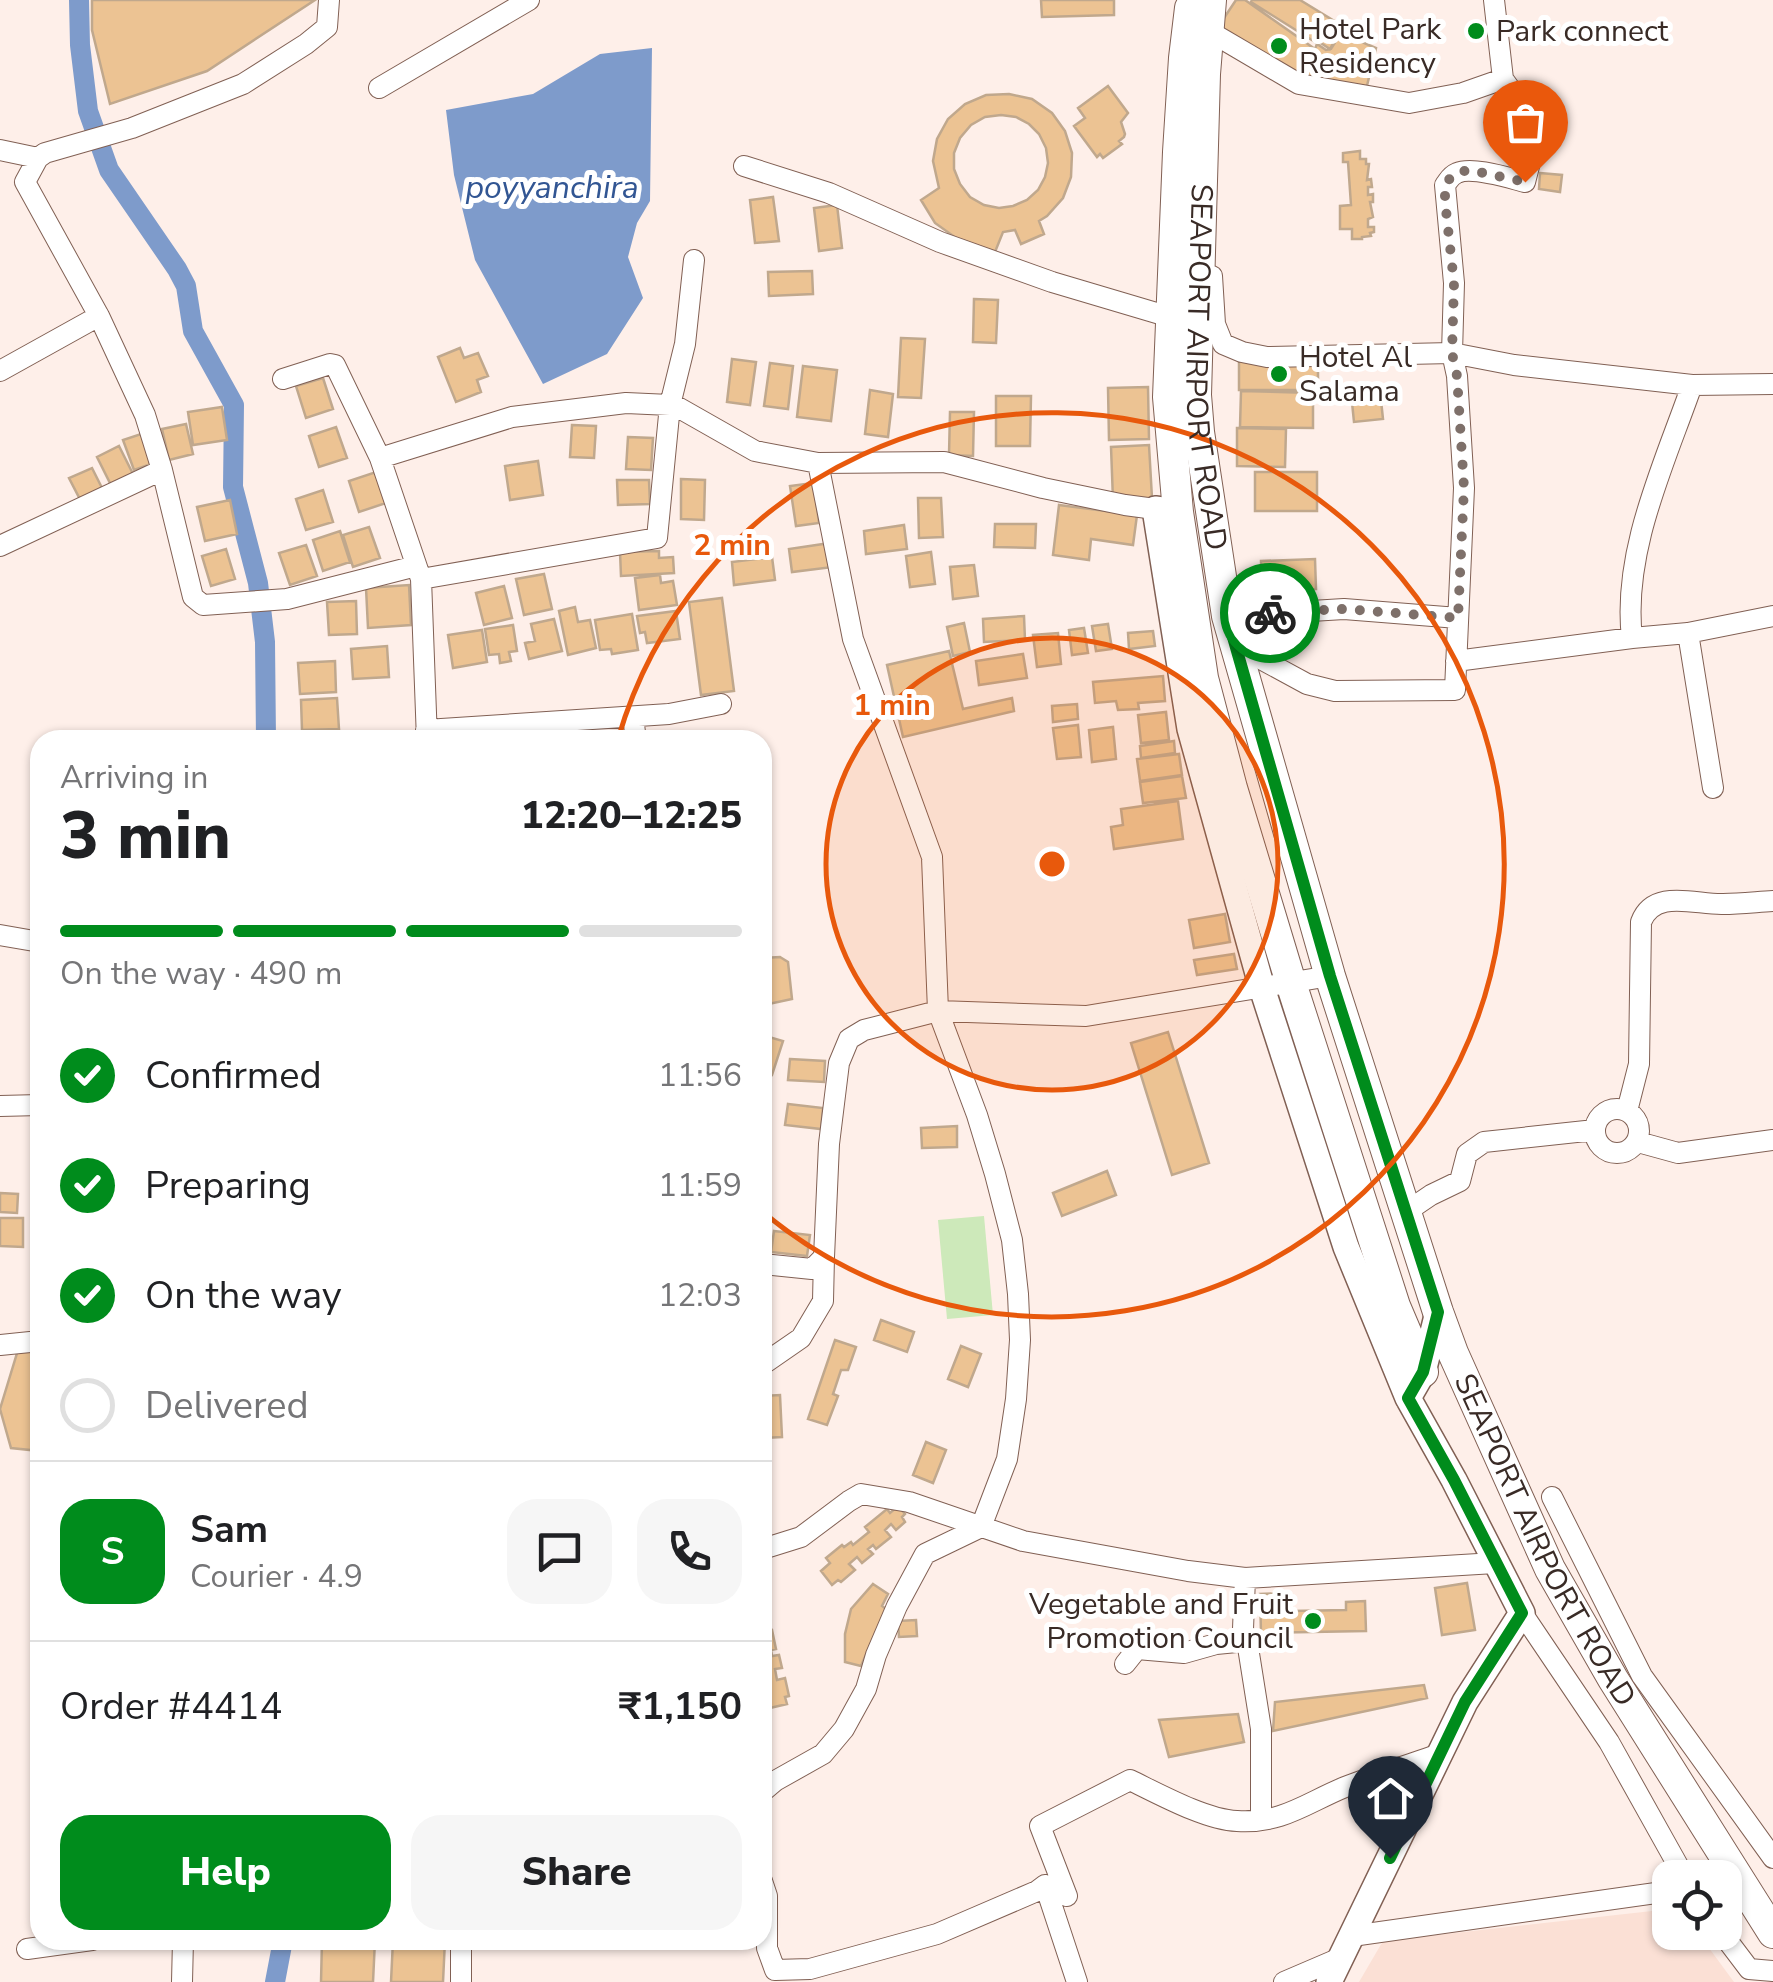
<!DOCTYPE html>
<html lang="en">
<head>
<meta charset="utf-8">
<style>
	body { margin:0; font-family:"Nunito Sans",sans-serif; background:#f6f6f6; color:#202124; height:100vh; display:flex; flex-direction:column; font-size:38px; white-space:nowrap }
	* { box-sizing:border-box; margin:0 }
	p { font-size:32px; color:#757577 }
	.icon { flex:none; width:55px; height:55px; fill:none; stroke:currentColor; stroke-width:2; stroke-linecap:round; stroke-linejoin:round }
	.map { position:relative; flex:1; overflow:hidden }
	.drawer { position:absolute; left:30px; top:730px; width:742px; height:1220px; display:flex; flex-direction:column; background:#fff; border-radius:30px; box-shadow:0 2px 8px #0004 }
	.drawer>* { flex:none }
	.tools { position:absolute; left:1652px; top:1860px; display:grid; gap:20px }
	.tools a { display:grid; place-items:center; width:90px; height:90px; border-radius:20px; background:#fff; box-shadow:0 2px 8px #0004; font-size:50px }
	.pin { position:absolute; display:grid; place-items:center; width:85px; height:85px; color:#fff; margin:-102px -42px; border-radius:50% 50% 50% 0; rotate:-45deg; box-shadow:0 0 10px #0007 }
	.pin .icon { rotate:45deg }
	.courier { position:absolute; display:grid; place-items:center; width:100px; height:100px; margin:-50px; border:8px solid #008c1c; border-radius:50%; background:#fff; color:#222; box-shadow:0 2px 12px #0007 }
	.overview em { font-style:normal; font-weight:800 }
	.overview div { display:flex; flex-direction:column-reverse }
	.overview { display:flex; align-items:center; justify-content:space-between; height:170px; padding:0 30px }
	h1 { font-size:65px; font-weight:800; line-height:75px }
	.bar { display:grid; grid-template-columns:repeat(4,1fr); gap:15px 10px; align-content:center; height:120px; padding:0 30px }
	.bar i { height:12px; border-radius:8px; background:#e0e0e0 }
	.bar .selected { background:#008c1c }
	.bar p { grid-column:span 4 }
	.line { display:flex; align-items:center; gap:25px; padding:0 30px; border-top:2px solid #e0e0e0 }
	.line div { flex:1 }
	.round { display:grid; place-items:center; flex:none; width:105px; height:105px; border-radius:30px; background:#f6f6f6 }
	ol { padding:0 30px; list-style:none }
	li { display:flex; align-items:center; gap:30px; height:110px }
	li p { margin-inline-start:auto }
	li .icon { padding:10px; border-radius:50%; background:#008c1c; color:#fff; stroke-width:4 }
	li:last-child { color:#757577 }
	li i { width:55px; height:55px; border:5px solid #e0e0e0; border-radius:50% }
	.primary-button { display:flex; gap:20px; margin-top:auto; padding:20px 30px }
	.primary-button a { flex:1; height:115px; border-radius:30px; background:#008c1c; color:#fff; font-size:40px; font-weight:800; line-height:115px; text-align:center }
	.primary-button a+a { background:#f6f6f6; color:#202124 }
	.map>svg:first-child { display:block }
	.built { fill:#fbe0d5 }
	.green { fill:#cde9ba }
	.water { fill:#7e9bcb }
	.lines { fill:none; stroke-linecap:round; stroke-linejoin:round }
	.canal { stroke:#7e9bcb; stroke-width:20 }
	.building { fill:#ecc393; stroke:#c0a88d; stroke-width:2.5; fill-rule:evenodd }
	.minor-casing { stroke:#816054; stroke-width:22 }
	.tertiary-casing { stroke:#816054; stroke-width:28 }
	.primary-casing { stroke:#816054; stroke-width:32 }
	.minor { stroke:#fff; stroke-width:20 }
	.tertiary { stroke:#fff; stroke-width:25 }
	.primary { stroke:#fff; stroke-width:30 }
	.done { stroke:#7e706a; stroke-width:10; stroke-dasharray:0 18 }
	.route { stroke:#008c1c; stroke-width:12 }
	.ring { fill:none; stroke:#e8590c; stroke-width:5 }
	.poi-dot { fill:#008c1c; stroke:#fff; stroke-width:4 }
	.labels { text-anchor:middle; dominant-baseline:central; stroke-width:10; stroke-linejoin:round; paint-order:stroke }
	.poi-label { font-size:30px; fill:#392b26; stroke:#fff; text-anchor:start }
	.street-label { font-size:30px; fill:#392b26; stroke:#fff }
	.water-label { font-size:32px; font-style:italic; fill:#325693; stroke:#fff }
	.centre { fill:#e8590c; stroke:#fff; stroke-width:5 }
	.ring-label { font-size:30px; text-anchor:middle; font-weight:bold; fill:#e8590c; stroke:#fff; stroke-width:10; stroke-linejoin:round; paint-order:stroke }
</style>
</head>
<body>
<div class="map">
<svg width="1773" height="1982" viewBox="0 0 1773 1982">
	<rect width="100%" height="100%" fill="#feefe9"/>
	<!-- built -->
	<path class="built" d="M1670,1909V1932L1698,1933L1734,1982H1359L1383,1941Z"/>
	<!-- green -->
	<path class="green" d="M984,1216L993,1315L947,1319L938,1220Z"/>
	<!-- water -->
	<path class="water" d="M652,48L650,201L637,223L628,257L643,298L607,354L543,384L475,260L454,175L446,110L533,94L600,54Z"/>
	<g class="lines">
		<!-- canal -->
		<path class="canal" d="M79,0L80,45L88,111L109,170L177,269L186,286L193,331L234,405L233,487L258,583L265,642L266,740
			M275,1982L283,1940"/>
	</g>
	<!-- building -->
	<path class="building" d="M92,0H315L207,71L110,104L92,30Z
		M1041,0H1114V15L1042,17Z
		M1236,0H1245L1315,49L1317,44L1326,50L1331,49L1341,33L1376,48L1365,94L1302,83L1218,27Z
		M1252,0H1300L1349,30L1346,33L1341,30L1330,49L1316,40L1315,42L1251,2Z
		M1108,86L1128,113L1121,122L1125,134L1124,137L1119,141L1122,144L1103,158L1100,154L1097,157L1074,126L1085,118L1078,108Z
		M1009,94L1032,99L1052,113L1065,131L1072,153L1071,177L1063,198L1047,216L1039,221L1044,234L1021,244L1015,230L1003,232L995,252L956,238L935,223L921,200L939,188L933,161L937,139L948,119L965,104L986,95ZM1001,115L1016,117L1029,124L1039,134L1046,148L1048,163L1045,177L1038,190L1027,200L1013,206L999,208L984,205L970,197L960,184L954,169V153L960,138L971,125L985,117Z
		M1360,151V159H1366V164H1369L1367,180L1371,179L1372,187H1368V195L1373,194V202H1370L1373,217L1368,219V227H1374V232L1370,233L1371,236L1362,237V239H1352V229H1340V206L1351,205L1348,162H1343V153Z
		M1540,173L1562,175L1560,192L1539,189Z
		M773,197L779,241L755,243L750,200Z
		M837,205L842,248L819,251L814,208Z
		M812,271L813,294L769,296L768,272Z
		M974,299L998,300L996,343L973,342Z
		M901,338L925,339L921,398L898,397Z
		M460,348L464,358L478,353L488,376L477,380L481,392L456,402L438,357Z
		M732,359L756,362L750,405L727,402Z
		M1239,359H1318V390H1239Z
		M770,363L793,366L788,409L764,406Z
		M803,366L837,370L831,421L797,417Z
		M323,378L333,409L306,418L296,386Z
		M1148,387L1149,439L1109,440L1108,388Z
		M870,390L893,394L888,437L865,434Z
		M1241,391L1313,393V428L1240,427Z
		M1380,391L1383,419L1354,422L1351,393Z
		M996,396H1031L1030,446H996Z
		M222,407L227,440L193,445L188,412Z
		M950,412H974L973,456L949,455Z
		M186,424L193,454L169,460L162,429Z
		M572,425L596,426L594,458L570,457Z
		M336,427L347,458L319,467L309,436Z
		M1237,428L1286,429L1285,467L1237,466Z
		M147,432L157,462L134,470L123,440Z
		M628,437L653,438L651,470L626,469Z
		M1149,445L1152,498L1113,500L1111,447Z
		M119,446L133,474L111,485L97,457Z
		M538,461L543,495L510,500L505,466Z
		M92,468L106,496L84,507L69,478Z
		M376,472L386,503L359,512L349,481Z
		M1255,472H1317V511H1255Z
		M681,479L705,480L704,520L681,519Z
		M617,480H649L650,504L618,505Z
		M814,483L819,523L796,526L790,486Z
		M323,490L333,522L306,530L296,499Z
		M918,498H941L943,537L919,538Z
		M230,500L237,534L205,541L197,507Z
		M1059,505L1137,515L1133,545L1091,539L1089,560L1053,555Z
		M995,524H1036L1035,548L994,547Z
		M904,525L907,549L866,554L864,531Z
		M369,527L380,558L353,567L343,535Z
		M340,531L350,562L323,571L313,540Z
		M830,543L833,567L792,572L789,549Z
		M306,545L317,576L290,585L279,553Z
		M226,549L235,579L211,586L202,556Z
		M659,551V558L673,557L674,573L621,576L620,552Z
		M931,552L935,584L910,587L906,556Z
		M772,557L775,580L734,585L732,562Z
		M1315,559L1316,589L1262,591L1261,561Z
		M974,565L978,596L953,599L950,567Z
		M544,574L552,609L524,615L516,579Z
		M660,575L661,583L673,581L677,605L639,610L635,578Z
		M409,585L411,625L368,628L366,588Z
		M504,586L512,618L484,625L476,593Z
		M722,598L734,691L701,695L689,602Z
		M356,601L357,634L329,635L327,602Z
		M575,607L578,622L590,620L596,648L568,655L559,611Z
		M676,611L680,639L647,643L645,632L640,633L637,616Z
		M632,614L638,650L612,654L611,649L600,650L595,620Z
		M1024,616L1025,640L984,642L983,619Z
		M554,619L562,651L529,659L525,643L535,641L531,624Z
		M964,623L970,652L953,656L947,627Z
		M1108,624L1112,649L1096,651L1092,626Z
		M513,625L517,651L509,652L511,661L500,663L499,654L489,655L485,629Z
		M1084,628L1088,653L1072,655L1069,630Z
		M482,630L487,662L453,668L448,635Z
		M1153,631L1155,646L1129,649L1128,633Z
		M1058,633L1061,664L1037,667L1033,635Z
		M387,646L389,677L353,679L351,649Z
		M949,651L963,709L1012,698L1014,711L903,737L887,665Z
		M1023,654L1027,678L979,685L976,661Z
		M335,661L336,692L300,694L298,663Z
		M1163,676L1165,701L1138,703L1139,709L1118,710L1116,701L1095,703L1093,682Z
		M337,698L339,729L302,730L301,700Z
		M1077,704L1078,719L1053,722L1052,706Z
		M1166,712L1169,740L1141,743L1138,715Z
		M1078,725L1081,757L1057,759L1053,728Z
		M1113,727L1116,759L1092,762L1089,730Z
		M1174,741L1175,753L1141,758L1140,746Z
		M1179,754L1182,775L1140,781L1137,759Z
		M1182,776L1186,798L1143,803L1140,782Z
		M1178,801L1183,839L1114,849L1111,827L1123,825L1121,809Z
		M1225,914L1230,942L1194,948L1189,920Z
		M1234,954L1237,969L1197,975L1194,960Z
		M780,957L788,962L792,999L764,1005L762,974H767L763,958Z
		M1168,1032L1209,1163L1172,1175L1131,1043Z
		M762,1035L783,1041L772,1075L762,1072Z
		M790,1059L825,1061L824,1082L788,1080Z
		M788,1104L823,1108L821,1129L785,1125Z
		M957,1126V1147L922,1148L921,1128Z
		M1107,1171L1116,1195L1062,1216L1053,1193Z
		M0,1193L18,1194L17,1213L0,1212Z
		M0,1218H23V1247L0,1246Z
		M774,1231L810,1235L807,1256L771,1252Z
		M881,1320L914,1332L907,1352L874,1340Z
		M835,1340L856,1347L848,1370H841L833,1394L838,1396L827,1425L808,1419Z
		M961,1346L981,1354L968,1387L948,1379Z
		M40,1349V1451L11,1448L0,1409L18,1350Z
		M780,1395L782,1437L764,1438L762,1396Z
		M926,1442L946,1450L933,1483L913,1475Z
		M898,1506L905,1514L902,1517L905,1522L896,1530L891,1524L885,1530L891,1537L876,1549L873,1545L868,1549L873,1554L862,1563L857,1557L849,1564L855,1570L841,1582L838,1580L832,1585L821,1571L830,1563L826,1558L842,1545L844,1547L851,1542L853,1545L869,1532L865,1527L887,1509L890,1513Z
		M1467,1583L1475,1630L1442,1635L1435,1588Z
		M873,1584L888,1594L882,1606L886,1609L861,1666L845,1662V1634L851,1609Z
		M1289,1593L1290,1611L1346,1610V1602L1365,1601L1366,1631L1261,1633L1260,1594Z
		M916,1620L917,1636L899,1637L898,1621Z
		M762,1629L763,1632L772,1630L776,1649L771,1650L772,1656L779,1655L782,1668L775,1669L777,1680L785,1678L789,1696L785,1697L787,1704L770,1708L767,1696L762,1697Z
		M1424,1685L1427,1698L1273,1731L1275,1702Z
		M1238,1714L1244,1742L1169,1757L1159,1720Z
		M322,1940H375L373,1982H321Z
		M393,1940H445L443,1982H391Z"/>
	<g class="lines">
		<!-- minor casing -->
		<g class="minor-casing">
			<path id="minor" d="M1494,0L1503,79L1514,94L1532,106L1538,118L1537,135L1525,182C1509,178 1472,166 1457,173C1450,176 1449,180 1445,185L1454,283L1452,353L1514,365L1692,385L1773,384
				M1207,30L1299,84L1409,103L1463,93L1503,79
				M379,88L529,0
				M0,150L38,158
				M744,166L829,193L940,242L1052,282L1180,320
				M1212,276L1215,324L1223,344L1242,352L1267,357L1452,353L1457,376L1464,488L1455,690L1335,691L1307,684L1235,645
				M99,316L145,415L162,470L193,597L203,605L287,599L416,566
				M0,371L99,316L25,182L38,158L45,153L132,128L243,84L306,44L327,27L329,0
				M283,379L330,364L335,365L380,458L421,579L427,740
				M380,458L512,417L626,403L670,405H674L755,451L818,463L944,462L1043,488L1125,505L1155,509
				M0,546L162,470
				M421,579L657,538L670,405L685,344L694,260
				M1227,616L1344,609L1458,618
				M1688,633L1713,788
				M1632,638C1622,552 1664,465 1692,385
				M1456,661L1632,638L1688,633L1773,616
				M633,717L636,740
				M426,730L669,714L721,704
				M0,935L40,942
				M0,1106L40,1105
				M1595 1131a22 22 0 1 1 44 0a22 22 0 1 1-44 0Z
				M1627,1111L1639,1064L1641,922C1654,888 1696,905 1723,904C1740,904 1756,902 1773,901
				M1638,1142L1678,1153L1773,1140
				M1406,1212L1431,1195L1460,1181L1467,1154L1484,1142L1595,1130
				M762,1264L812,1269L824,1257L829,1144L839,1063L849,1039L864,1030L938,1011L1086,1016L1330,976
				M0,1345L40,1341
				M762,1365L801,1338L823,1301L824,1257
				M1552,1497L1642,1676L1773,1858
				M769,1547L801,1537L849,1501L861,1494L909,1502L1023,1541L1188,1571L1245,1578L1495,1563
				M1522,1613L1609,1742L1685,1878
				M1247,1641L1261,1729V1820
				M1125,1664L1137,1649L1184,1653L1216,1644L1247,1641L1243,1629L1245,1578
				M762,1792L775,1781L823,1754L844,1729L866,1689L876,1655L897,1606L925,1554L981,1527L1007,1459L1016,1399L1020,1340L1018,1294L1012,1240L995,1174L977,1115L938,1011L932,857L853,639L818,463
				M762,1881L767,1896V1948L775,1970L810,1969L937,1934L1037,1891L1045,1885L1077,1982
				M1067,1896L1040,1826L1130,1780C1159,1794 1206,1820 1237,1821C1282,1824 1306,1803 1345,1787C1376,1775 1408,1765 1440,1754
				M1721,1932L1749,1969L1773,1971
				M1352,1936L1670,1891
				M461,1940V1982
				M27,1949L92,1940
				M182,1982L183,1940
				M1284,1982L1340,1958"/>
		</g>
		<!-- tertiary casing -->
		<g class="tertiary-casing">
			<path id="tertiary" d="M1178,512L1155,509L1190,729L1262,988L1346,1247L1408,1398
				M1329,1982L1465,1702L1522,1613L1454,1480L1408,1398L1423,1372L1438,1312"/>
		</g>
		<!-- primary casing -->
		<g class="primary-casing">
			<g id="primary">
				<path id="s1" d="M1211,0L1205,74L1196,395L1199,432L1227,616L1330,976L1438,1312L1453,1353L1550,1569L1613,1679L1773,1933"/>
				<path d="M1190,8L1184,58L1178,152L1168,397L1178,512L1203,678L1232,788L1291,983L1395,1306L1423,1372"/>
			</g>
		</g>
		<!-- minor -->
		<use href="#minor" class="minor"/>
		<!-- tertiary -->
		<use href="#tertiary" class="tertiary"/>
		<!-- primary -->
		<use href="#primary" class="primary"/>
	</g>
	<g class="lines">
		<!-- done -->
		<path class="done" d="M1270,613L1344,609L1458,618L1464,488L1457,376L1452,353L1454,283L1445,201V185L1451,177L1458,172L1470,170L1525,182"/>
		<!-- route -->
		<path class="route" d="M1270,613L1227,616L1330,976L1438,1312L1423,1372L1408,1398L1454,1480L1522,1613L1465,1702L1390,1858"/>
	</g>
	<!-- distance rings -->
	<circle cx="1052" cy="864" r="226" fill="#e8590c" fill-opacity=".12"/>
	<g class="ring">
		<circle cx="1052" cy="864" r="226"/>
		<path d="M618 739A452 452 0 1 1 764 1213"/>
	</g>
	<!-- markers -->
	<g class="poi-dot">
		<circle cx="1476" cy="31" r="10"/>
		<circle cx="1279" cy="46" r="10"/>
		<circle cx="1279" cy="374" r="10"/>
		<circle cx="1313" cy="1621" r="10"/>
	</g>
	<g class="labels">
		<!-- poi labels -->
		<g class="poi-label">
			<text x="1299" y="29">Hotel Park<tspan x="1299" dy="34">Residency</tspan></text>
			<text x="1496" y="31">Park connect</text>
			<text x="1299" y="357">Hotel Al<tspan x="1299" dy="34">Salama</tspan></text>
			<text x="1293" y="1604" text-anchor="end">Vegetable and Fruit<tspan x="1293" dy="34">Promotion Council</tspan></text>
		</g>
		<!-- street labels -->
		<g class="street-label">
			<text stroke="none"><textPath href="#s1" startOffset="368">SEAPORT AIRPORT ROAD</textPath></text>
			<text stroke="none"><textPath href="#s1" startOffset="1598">SEAPORT AIRPORT ROAD</textPath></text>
		</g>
		<!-- water labels -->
		<g class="water-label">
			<text x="552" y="187">poyyanchira</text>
		</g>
	</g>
	<circle cx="1052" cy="864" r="15" class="centre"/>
	<g class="ring-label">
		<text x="732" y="555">2 min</text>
		<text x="892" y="715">1 min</text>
	</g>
</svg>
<div class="tools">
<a><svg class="icon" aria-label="locate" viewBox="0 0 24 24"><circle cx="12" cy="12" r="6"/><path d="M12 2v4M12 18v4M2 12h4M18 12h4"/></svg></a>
</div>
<div class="pin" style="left:1525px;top:182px;background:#ea580c"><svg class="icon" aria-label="bag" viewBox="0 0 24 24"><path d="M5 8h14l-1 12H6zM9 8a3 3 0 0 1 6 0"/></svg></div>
<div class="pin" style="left:1390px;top:1858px;background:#1f2937"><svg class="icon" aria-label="home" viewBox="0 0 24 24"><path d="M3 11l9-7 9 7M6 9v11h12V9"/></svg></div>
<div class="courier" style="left:1270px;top:613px"><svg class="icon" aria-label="bike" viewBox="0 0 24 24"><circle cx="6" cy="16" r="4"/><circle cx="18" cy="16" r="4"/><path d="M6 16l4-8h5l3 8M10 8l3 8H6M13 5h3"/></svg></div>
<section class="drawer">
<div class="overview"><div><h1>3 min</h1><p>Arriving in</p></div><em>12:20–12:25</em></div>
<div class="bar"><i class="selected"></i><i class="selected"></i><i class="selected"></i><i></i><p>On the way · 490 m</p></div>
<ol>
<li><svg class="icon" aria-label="check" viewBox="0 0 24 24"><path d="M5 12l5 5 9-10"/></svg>Confirmed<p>11:56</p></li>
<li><svg class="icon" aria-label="check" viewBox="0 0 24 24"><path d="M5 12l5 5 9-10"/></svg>Preparing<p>11:59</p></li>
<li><svg class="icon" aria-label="check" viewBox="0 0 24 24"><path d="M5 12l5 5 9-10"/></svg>On the way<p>12:03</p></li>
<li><i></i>Delivered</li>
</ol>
<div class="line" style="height:180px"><b class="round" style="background:#008c1c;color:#fff">S</b><div><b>Sam</b><p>Courier · 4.9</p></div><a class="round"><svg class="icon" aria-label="chat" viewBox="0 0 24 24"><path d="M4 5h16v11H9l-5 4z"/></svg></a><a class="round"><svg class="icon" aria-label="phone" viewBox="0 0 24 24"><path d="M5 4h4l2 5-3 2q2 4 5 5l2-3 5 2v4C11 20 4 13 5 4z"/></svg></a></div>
<div class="line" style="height:130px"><div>Order #4414</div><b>₹1,150</b></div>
<div class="primary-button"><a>Help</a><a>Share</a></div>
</section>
</div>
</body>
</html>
